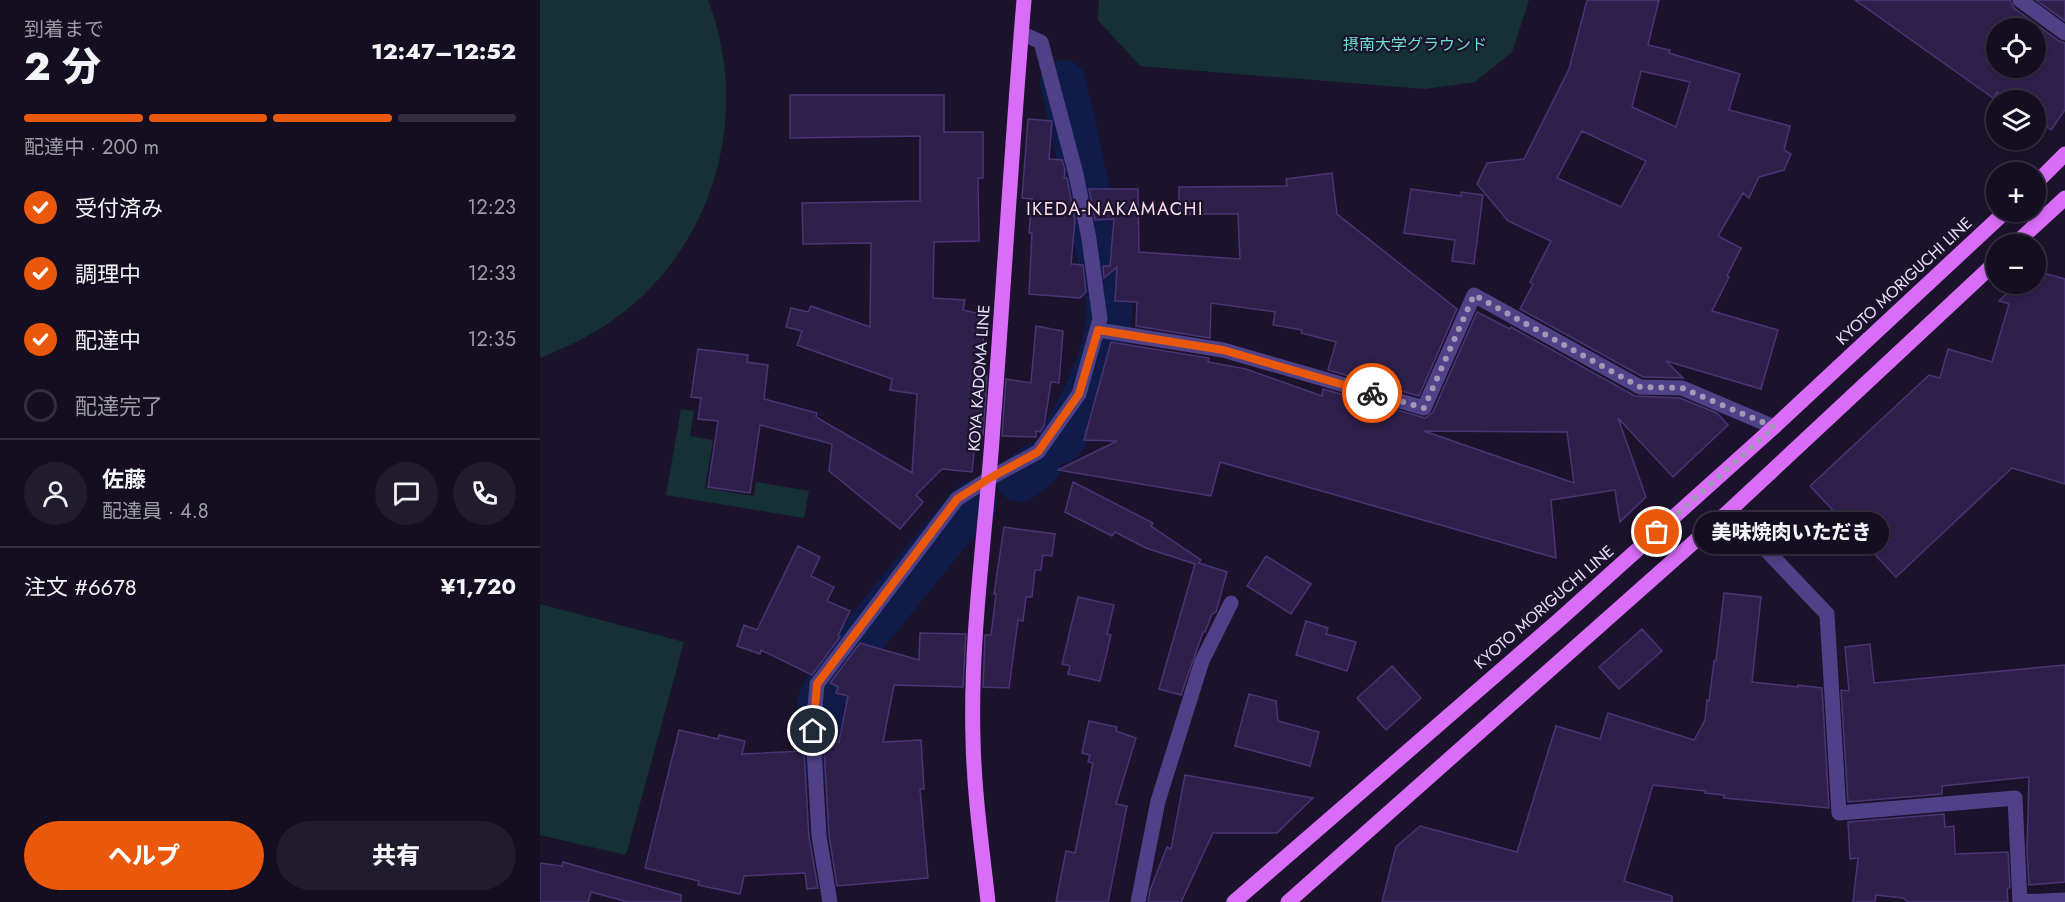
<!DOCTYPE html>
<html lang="ja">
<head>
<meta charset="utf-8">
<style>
	body { margin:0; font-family:Jost,"Noto Sans JP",sans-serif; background:#211c2d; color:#f1f3f6; height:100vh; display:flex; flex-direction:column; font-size:22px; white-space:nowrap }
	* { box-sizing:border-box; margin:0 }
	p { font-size:20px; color:#9d9ca5 }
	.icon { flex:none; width:33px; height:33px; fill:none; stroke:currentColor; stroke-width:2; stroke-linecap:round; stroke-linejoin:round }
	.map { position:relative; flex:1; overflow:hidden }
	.side { display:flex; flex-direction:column; background:#140e20; width:540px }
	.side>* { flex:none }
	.controls { position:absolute; left:1446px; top:18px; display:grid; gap:12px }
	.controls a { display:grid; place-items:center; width:60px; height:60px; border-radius:50%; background:#140e20; box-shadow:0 3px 9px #0003,0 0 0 2px #332e3e; font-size:30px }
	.pin { position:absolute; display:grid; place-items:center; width:51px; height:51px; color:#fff; margin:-26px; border:3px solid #fff; border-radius:50%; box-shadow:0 2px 6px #0007 }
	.courier { position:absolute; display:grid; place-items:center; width:60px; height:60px; margin:-30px; border:4px solid #ea580c; border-radius:50%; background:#fff; color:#222; box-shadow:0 2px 8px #0007 }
	.bubble { position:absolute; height:42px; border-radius:21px; background:#140e20; box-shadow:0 3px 9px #0003,0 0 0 2px #332e3e; font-size:20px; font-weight:800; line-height:42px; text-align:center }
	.overview em { font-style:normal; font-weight:800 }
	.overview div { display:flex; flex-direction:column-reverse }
	.overview { display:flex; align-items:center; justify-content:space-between; height:102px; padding:0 24px }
	h1 { font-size:39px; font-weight:800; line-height:45px }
	.bar { display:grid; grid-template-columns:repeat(4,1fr); gap:9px 6px; align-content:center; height:72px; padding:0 24px }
	.bar i { height:8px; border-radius:4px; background:#332e3e }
	.bar .active { background:#ea580c }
	.bar p { grid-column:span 4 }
	.line { display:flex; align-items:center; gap:15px; padding:0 24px; border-top:2px solid #332e3e }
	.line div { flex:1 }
	.round { display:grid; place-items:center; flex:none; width:63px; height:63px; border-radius:32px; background:#211c2d }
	ol { padding:0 24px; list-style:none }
	li { display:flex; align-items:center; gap:18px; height:66px }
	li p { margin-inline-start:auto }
	li .icon { padding:6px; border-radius:50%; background:#ea580c; color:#fff; stroke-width:4 }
	li:last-child { color:#9d9ca5 }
	li i { width:33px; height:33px; border:3px solid #332e3e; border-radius:50% }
	.action { display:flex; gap:12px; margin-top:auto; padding:12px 24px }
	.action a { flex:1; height:69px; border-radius:36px; background:#ea580c; color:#fff; font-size:24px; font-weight:800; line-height:69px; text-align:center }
	.action a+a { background:#211c2d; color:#f1f3f6 }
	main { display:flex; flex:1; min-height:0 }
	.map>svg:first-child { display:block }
	.green { fill:#163135 }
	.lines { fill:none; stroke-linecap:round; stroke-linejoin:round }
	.river { stroke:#0f1b48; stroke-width:46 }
	.building { fill:#2f204b; stroke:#4b3476; stroke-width:1.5; fill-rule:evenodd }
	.minor { stroke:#4f4187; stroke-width:15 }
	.major { stroke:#d96df7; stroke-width:15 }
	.done { stroke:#a098b4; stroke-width:6; stroke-dasharray:0 10.8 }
	.route { stroke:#ea580c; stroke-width:8 }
	.labels { text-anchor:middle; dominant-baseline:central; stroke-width:4.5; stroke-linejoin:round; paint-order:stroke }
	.park-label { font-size:16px; fill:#6ddbd1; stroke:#1b132b }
	.street-label { font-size:16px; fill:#e7dffd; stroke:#1b132b }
	.neighbourhood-label { font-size:18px; letter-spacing:1.5px; fill:#fde1ee; stroke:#1b132b }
</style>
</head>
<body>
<main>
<section class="side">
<div class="overview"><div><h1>2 分</h1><p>到着まで</p></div><em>12:47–12:52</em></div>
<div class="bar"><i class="active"></i><i class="active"></i><i class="active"></i><i></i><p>配達中 · 200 m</p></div>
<ol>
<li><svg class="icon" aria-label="check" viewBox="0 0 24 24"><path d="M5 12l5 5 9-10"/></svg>受付済み<p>12:23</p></li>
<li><svg class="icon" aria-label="check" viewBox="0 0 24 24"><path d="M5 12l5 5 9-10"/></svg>調理中<p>12:33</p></li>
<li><svg class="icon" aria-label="check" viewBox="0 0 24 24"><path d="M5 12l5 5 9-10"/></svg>配達中<p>12:35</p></li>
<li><i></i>配達完了</li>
</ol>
<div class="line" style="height:108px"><a class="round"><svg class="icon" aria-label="person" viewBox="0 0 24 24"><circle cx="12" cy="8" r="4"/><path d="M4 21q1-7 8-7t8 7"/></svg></a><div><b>佐藤</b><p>配達員 · 4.8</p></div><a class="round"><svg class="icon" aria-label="chat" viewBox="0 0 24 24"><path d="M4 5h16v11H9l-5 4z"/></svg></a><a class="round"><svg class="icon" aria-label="phone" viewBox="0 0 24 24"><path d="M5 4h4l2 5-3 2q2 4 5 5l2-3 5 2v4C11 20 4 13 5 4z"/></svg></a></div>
<div class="line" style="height:78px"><div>注文 #6678</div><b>¥1,720</b></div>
<div class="action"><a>ヘルプ</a><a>共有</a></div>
</section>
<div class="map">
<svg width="1525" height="902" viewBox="0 0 1525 902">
	<rect width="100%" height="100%" fill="#1b132b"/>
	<!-- green -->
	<path class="green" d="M0,0H168C211,112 176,242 80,315C56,334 28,346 0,358Z
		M559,0H989L972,52L935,82L885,89L600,66L558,20Z
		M141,409L154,411L150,436L173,440L165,488L214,496L216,482L269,491L264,518L126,495Z
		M0,604L144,642L86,855L0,835Z"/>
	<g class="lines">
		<!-- river -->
		<path class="river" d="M522,440C543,402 566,362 569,317C570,292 562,265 557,240C547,188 535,136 523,83
			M479,479L498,465
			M280,761V703L291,680L320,640L426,510L434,503"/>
	</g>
	<!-- building -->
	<path class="building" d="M1047,0H1119L1108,45L1130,50L1129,53L1200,74L1189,110L1250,126L1244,150L1251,154L1244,170L1219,177L1209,198L1203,193L1178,236L1201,248L1187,276L1189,277L1172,311L1238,330L1221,389L1126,361L1143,378L1103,377L980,309L993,284L990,282L1011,241L968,221L937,184L947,163L984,159L1029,69ZM1101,71L1150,82L1136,127L1092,107ZM1042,131L1106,161L1081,207L1017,178Z
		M1315,0H1470L1474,8L1519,41L1525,43V110L1511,130L1496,119V100H1470L1457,92L1453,98ZM1456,28H1496V68H1456Z
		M1496,0H1525V21Z
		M250,95H404V132H443V178H438L439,241L394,242L393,298L425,300L423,310L445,315L441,375L447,376L443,435H436L432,472L402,469L376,495L383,502L360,529L289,471L292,444L220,425L210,493L168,487L178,421L158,419L161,398L151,397L158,349L208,355L207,362L228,365L224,399L277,413L276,417L372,473L377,394L350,390L352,379L257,345L262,331L246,327L251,308L268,312L271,306L330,327L331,243L263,244L262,203L380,201V136L250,138Z
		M488,119L512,121L509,159L522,160L525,170L524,178H527L535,220L531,264L543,265L546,292L540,298L489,294L492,233H489L492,199L482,198Z
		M792,173L797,214L917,309L879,396L788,370L796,342L761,333L762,330L733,325L735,312L671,303L670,338L596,326L597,302L575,301L577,267L564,278L563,266H570L574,219L555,220L549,189H598L599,252L700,259L698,214H639V187L747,186L746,179Z
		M871,189L921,196V192L943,195L934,264L912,261L915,240L864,233Z
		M1496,271L1525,279V484L1472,468L1356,577L1270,486L1389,375L1400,378L1408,349L1452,362L1469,304L1459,301L1477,284H1496Z
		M937,312L970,329L971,327L1095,396L1140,398L1177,413L1188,425L1133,477L1078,418L1106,497L1080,522L1075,490L1011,500L1016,558L680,462L671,496L518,470L577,441L544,440L571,342L669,358L668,362L706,369L782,396L783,389L885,418L893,412ZM884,431L1027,432L1034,483Z
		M496,326L523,331L519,383L511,382L504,426L500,432L496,431V437L462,436L466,379L491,383Z
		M533,482L613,523L611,526L661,560L659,563L687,572L676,612L672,614L665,632H663L641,695L619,689L655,564L606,548L575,532L572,536L525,512Z
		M464,527L515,534L512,556L503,555L501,570H495L492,597H486L483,621L478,620L469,688L443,687L445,635H451L456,594H454Z
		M258,546L280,557L271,576L294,587L287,601L310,611L298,636L300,637L272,675L221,650L220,654L197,646L204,625L217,630Z
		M726,556L771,584L751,614L707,586Z
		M1184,593L1221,597L1212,682L1258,687V685L1282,688L1289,808L1184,798V795L1165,793L1166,791L1113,785L1084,881L1132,896V902H842L856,847L880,826L977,852L1016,726L1060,739L1068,713L1154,740L1165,720L1167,700L1169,701L1174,661H1176Z
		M538,597L574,605L567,634L571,635L560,681L528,674L530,666L522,664Z
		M766,621L788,628L786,634L816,642L807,671L756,655Z
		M1102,629L1122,651L1079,689L1059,667Z
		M380,633L426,634L423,687L354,685L343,742L381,740L384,789H380L388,878L297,886L289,835L284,750L290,749V742H299L308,696L296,693L298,687L290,683L320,643L379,660Z
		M1330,644L1334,683L1525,665V882L1489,885L1487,850L1489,777L1402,786V794L1308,802L1301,690L1309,691L1305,647Z
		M852,666L881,698L846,730L817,698Z
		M709,694L736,701L738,721L779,732L770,766L695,746Z
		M549,721L577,727L576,731L596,738L576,804L587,806L568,902H516L526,851L535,853L553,763L548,762L550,755L542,753Z
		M139,730L178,739L179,735L205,741L202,754L264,751L269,837L278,888L267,889L265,873L204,876L200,894L158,885L159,881L105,868Z
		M645,775L773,798L737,833H673L641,902H608L610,890L627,847L631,849Z
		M1404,814L1405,827L1414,826L1415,854L1468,852L1470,887L1467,889L1468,902H1368L1363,898L1336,895L1335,902H1313L1318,858L1310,859L1308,822Z
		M23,862L141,895V902H88L51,892L48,902H0V863L22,866Z"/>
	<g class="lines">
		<!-- minor -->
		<path class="minor" d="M1480,0L1525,33
			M558,330L683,350L884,408L934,295L1100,387L1142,388L1234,427
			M1189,511L1287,614L1299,813L1475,798L1480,902L1525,900
			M290,902L279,836L273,731L277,684L417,499L450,478L498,452L539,394L560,319L549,239L536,174L501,42L481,33
			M598,902L618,801L662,661L691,603"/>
		<!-- major -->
		<path class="major" d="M1496,183L1525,154
			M1475,244L1525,198
			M448,902C442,848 434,793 433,739C430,634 446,531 453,426C464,284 472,142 484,0
			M694,902L1018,621L1234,427L1465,212
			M748,902L1189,511L1456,262"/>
	</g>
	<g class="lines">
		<!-- done -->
		<path class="done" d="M832,393L884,408L934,295L1100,387L1142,388L1234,427L1117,532"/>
		<!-- route -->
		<path class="route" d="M273,731L277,684L417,499L450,478L498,452L539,394L558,330L683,350L832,393"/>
	</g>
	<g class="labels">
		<!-- park labels -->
		<g class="park-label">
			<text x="875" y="44">摂南大学グラウンド</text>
		</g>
		<!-- street labels -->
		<g class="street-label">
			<text transform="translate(1364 281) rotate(-43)">KYOTO MORIGUCHI LINE</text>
			<text transform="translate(439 378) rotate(-86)">KOYA KADOMA LINE</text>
			<text transform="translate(1004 607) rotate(-41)">KYOTO MORIGUCHI LINE</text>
		</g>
		<!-- neighbourhood labels -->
		<g class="neighbourhood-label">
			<text x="575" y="209">IKEDA-NAKAMACHI</text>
		</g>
	</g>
</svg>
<div class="controls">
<a><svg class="icon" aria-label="locate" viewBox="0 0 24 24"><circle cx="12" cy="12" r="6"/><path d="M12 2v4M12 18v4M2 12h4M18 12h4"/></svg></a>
<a><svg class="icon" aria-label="layers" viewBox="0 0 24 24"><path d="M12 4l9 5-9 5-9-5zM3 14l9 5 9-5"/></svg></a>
<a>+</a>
<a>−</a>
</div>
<div class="pin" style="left:1117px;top:532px;background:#ea580c"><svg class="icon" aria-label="bag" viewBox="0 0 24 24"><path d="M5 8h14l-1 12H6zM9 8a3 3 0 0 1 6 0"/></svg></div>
<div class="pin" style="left:273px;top:731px;background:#1f2937"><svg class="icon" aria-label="home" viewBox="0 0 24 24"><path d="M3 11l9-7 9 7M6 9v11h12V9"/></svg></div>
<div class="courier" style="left:832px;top:393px"><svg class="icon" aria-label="bike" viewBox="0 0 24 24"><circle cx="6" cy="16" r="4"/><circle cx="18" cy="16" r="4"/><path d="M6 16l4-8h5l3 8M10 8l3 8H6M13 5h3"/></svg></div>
<div class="bubble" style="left:1154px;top:512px;width:195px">美味焼肉いただき</div>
</div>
</main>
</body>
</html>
